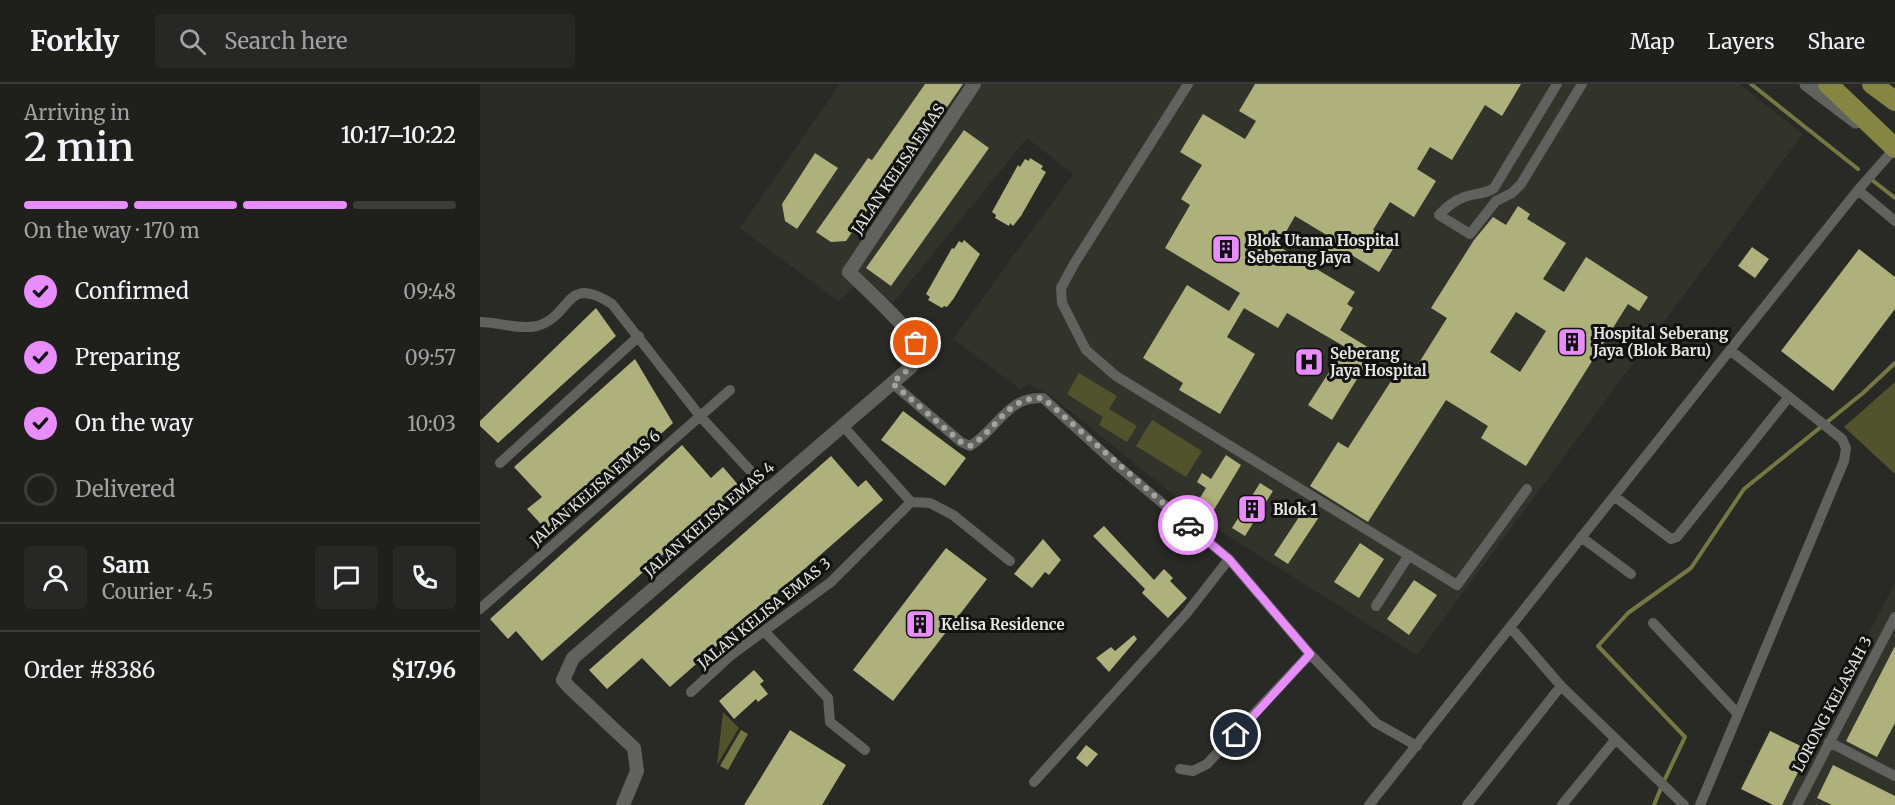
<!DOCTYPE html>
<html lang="en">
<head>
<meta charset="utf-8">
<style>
	body { margin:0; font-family:Merriweather,serif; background:#272725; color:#f1f3f6; height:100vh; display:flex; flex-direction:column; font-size:22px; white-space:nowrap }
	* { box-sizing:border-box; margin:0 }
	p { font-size:20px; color:#a1a2a3 }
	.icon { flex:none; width:33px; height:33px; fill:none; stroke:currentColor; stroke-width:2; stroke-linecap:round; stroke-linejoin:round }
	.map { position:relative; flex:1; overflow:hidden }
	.sheet { display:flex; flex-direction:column; background:#1f1f1c; width:480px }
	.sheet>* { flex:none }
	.pin { position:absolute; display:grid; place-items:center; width:51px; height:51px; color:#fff; margin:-26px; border:3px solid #fff; border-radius:50%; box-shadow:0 2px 6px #0007 }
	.courier { position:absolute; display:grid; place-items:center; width:60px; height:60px; margin:-30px; border:4px solid #e98dfe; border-radius:50%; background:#fff; color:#222; box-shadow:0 2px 8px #0007 }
	.overview em { font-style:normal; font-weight:600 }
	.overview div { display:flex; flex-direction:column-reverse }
	.overview { display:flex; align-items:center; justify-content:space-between; height:102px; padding:0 24px }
	h1 { font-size:39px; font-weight:600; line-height:45px }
	.bar { display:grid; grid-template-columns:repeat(4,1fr); gap:9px 6px; align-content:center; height:72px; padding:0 24px }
	.bar i { height:8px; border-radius:4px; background:#3c3d3b }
	.bar .selected { background:#e98dfe }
	.bar p { grid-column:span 4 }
	.line { display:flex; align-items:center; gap:15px; padding:0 24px; border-top:2px solid #3c3d3b }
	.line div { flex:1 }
	.round { display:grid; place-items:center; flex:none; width:63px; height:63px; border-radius:6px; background:#272725 }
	ol { padding:0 24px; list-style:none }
	li { display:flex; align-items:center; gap:18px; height:66px }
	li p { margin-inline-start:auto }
	li .icon { padding:6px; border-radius:50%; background:#e98dfe; color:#111; stroke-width:4 }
	li:last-child { color:#a1a2a3 }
	li i { width:33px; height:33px; border:3px solid #3c3d3b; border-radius:50% }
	header { display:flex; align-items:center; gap:36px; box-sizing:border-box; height:84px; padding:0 30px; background:#1f1f1c; border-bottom:2px solid #3c3d3b }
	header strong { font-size:28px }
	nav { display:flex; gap:33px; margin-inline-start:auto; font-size:21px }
	.search { width:420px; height:54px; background:#272725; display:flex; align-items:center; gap:15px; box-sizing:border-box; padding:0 21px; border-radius:6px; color:#a1a2a3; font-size:22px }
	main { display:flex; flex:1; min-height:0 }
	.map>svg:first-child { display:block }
	.built { fill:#32332a }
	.green { fill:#51532c }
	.water { fill:#767844 }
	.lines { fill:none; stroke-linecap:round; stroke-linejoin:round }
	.stream { stroke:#767844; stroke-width:4 }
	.building { fill:#afb17c; fill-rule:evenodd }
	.minor { stroke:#61625e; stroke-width:10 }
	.tertiary { stroke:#61625e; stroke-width:14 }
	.secondary { stroke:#61625e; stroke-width:15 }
	.motorway { stroke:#848641; stroke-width:20 }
	.done { stroke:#a3a3a0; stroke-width:6; stroke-dasharray:0 10.8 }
	.route { stroke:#e98dfe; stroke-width:8 }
	.labels { text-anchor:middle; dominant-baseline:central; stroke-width:6; stroke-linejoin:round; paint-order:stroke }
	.street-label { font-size:15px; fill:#e4e4e2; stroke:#111110 }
	.poi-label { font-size:15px; font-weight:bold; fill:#e4e4e2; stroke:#111110; text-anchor:start }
</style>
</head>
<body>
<header>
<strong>Forkly</strong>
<div class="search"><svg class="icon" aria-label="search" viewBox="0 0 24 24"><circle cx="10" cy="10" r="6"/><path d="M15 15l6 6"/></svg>Search here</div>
<nav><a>Map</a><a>Layers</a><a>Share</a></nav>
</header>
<main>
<section class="sheet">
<div class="overview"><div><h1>2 min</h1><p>Arriving in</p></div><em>10:17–10:22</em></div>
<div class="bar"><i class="selected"></i><i class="selected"></i><i class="selected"></i><i></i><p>On the way · 170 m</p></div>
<ol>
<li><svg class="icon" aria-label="check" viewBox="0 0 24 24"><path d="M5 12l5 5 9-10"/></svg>Confirmed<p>09:48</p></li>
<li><svg class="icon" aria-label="check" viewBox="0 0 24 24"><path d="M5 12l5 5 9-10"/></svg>Preparing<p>09:57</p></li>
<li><svg class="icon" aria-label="check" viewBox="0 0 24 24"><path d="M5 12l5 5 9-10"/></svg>On the way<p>10:03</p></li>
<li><i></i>Delivered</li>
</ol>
<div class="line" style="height:108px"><a class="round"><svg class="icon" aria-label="person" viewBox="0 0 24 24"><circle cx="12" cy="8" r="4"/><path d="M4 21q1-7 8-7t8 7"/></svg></a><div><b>Sam</b><p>Courier · 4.5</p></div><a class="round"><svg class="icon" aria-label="chat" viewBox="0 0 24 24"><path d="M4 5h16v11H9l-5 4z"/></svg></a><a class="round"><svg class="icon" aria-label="phone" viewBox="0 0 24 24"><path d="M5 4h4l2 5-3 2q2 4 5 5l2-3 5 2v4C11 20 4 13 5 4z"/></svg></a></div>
<div class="line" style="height:78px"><div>Order #8386</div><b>$17.96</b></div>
</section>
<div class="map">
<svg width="1415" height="721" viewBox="0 0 1415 721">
	<rect width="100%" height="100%" fill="#292926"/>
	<!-- built -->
	<path class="built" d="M360,0H1260L1323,50L937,571L732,442L570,311L549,300L540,305L473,255L593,90L547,54L413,219L386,194L358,217L260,144Z
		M1415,499V721H1299Z"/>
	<!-- green -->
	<path class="green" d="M599,289L637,312L629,325L657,342L647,358L619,341L623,333L587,310Z
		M1415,298V390L1364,343Z
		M672,336L722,367L706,393L656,362Z
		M243,628L259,644L237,681Z"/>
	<!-- water -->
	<path class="water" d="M261,646L268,650L248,686L240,682Z"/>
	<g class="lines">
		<!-- stream -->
		<path class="stream" d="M1271,0L1378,85
			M1392,96L1415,114
			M1184,697L1205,653L1118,562L1148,529L1211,484L1264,405L1383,309L1415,279
			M1174,721L1181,704"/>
	</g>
	<!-- building -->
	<path class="building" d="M445,0H483L425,84L419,80L366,157L351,158L336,148L388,74L392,76Z
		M775,0H1041L1022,32L1005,21L972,76L950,63L937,85L956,97L934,133L910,118L893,146L916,160L899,188L870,170L864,181L841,167L850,153L815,132L798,162L875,208L867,220L873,224L860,246L894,267L852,336L828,321L865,263L807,229L798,244L764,224L747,253L775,270L740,330L699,306L703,299L663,274L707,201L749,227L760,209L685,164L710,121L701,115L722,81L700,68L723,30L765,55L776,37L759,27Z
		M484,46L509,64L411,202L386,184Z
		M335,69L358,84L317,145L305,137L302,120Z
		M550,74L563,82L561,85L566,88L541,132L533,142L530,139L529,142L515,134L516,131L512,128L538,81L540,83L545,75L549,77Z
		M1038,122L1050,130L1047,135L1086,159L1063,195L1084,208L1106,173L1168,213L1159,227L1148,220L1046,382L1001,354L1008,342L966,316L888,438L830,402L858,358L868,364L924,277L935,285L967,234L951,224L994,156L1013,133L1026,141ZM1036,228L1066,247L1040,288L1010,268Z
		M484,156L500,170L474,214L467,223L464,222L462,224L448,216L450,213L446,210L472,164L474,165L479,157L482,159Z
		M1272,163L1289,175L1275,194L1258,182Z
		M1379,165L1415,193V225L1353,307L1301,267Z
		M116,224L136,252L18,359L0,342V337Z
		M155,275L193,339L70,450L47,425L62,413L34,383Z
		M423,327L486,374L465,402L401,356Z
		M202,361L231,394L243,383L260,403L62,577L36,547L28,555L10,535Z
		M746,371L761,381L729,434L713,425L726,404L717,398L722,389L731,395Z
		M351,372L378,403L386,396L403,416L190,603L162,574L127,605L109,586Z
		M780,399L793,407L765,452L752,444Z
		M825,424L839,433L808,480L794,471Z
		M624,442L674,496L684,485L693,494L690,497L707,514L688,534L662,509L665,505L613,452Z
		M563,455L581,476L569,491L565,488L552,504L534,490Z
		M880,459L904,475L879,514L854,498Z
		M466,464L507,495L413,617L373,586Z
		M934,496L957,511L929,551L907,535Z
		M654,551L657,555L629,588L616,574L631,563L635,567Z
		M1415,562V639L1397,673L1366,657Z
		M274,586L284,597L280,600L288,610L278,618L276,615L254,635L239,617Z
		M310,646L366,681L342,721H264Z
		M1290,647L1329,666L1302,721H1293L1261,705Z
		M606,661L618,670L607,683L596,674Z
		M1353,681L1415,712V721H1352L1337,714Z"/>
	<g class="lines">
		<!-- minor -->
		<path class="minor" d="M708,0L594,180L581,204L582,219L606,266L636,292L977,501L1047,405
			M1077,0L1014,104C1005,111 992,109 982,114C973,117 966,124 959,131L990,150L1016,117L1032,109L1041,100L1102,0
			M1378,106L1415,137
			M0,238C19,238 38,246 57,242C93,232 84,189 132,220L220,332L287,405
			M412,299L481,358L490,362C518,345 527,312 563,314L638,382L749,475L830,570L896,639L937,662
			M363,342L431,418
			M20,379L159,252
			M1134,412L1191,455L1197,453L1308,314
			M431,418L450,419L473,431L530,477
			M1101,453L1151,490
			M896,522L929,471
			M0,525L250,306
			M1173,539L1257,629
			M1030,543L1081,602L1204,721
			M284,547L348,614L350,638L385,666
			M211,608L250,572L351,498L431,418
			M1349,658L1415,692
			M700,685L713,687L727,680L830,570
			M554,698L706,530L749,475
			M889,721L1250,266L1378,106L1415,64
			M987,721L1081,602
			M1082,721L1135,656
			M1220,721L1364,377L1366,364L1362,355L1250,266
			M1317,721L1415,533"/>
		<!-- tertiary -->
		<path class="tertiary" d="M143,721L157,687L154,664L89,603L83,596L93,574L431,283C435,278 438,273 438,266C436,249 383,202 369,188L494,0"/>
		<!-- secondary -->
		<path class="secondary" d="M1327,0L1376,37"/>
		<!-- motorway -->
		<path class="motorway" d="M1348,0L1415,64
			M1392,0L1415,17"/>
	</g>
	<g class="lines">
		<!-- done -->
		<path class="done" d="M436,259C441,279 426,287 412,299L481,358L490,362C518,345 527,312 563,314L708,441"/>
		<!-- route -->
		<path class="route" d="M708,441L749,475L830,570L756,651"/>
	</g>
	<!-- icons -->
	<defs>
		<g id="building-square" transform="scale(1.5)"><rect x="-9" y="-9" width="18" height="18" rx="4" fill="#e98dfe" stroke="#111110"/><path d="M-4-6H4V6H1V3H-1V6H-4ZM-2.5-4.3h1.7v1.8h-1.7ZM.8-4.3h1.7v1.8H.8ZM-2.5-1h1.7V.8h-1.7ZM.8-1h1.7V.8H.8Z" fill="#111"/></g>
		<g id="hospital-square" transform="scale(1.5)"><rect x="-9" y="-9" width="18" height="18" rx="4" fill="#e98dfe" stroke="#111110"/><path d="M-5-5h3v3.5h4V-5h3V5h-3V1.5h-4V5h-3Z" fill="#111"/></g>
	</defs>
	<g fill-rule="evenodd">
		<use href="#building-square" x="746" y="165"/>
		<use href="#building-square" x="1092" y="258"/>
		<use href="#hospital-square" x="829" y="278"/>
		<use href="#building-square" x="772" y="425"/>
		<use href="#building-square" x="440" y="540"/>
	</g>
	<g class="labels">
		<!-- street labels -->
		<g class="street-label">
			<text transform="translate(418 85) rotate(-56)">JALAN KELISA EMAS</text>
			<text transform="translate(115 404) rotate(-41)">JALAN KELISA EMAS 6</text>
			<text transform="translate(229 435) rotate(-41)">JALAN KELISA EMAS 4</text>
			<text transform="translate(284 529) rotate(-39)">JALAN KELISA EMAS 3</text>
			<text transform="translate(1352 620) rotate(-62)">LORONG KELASAH 3</text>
		</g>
		<!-- poi labels -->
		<g class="poi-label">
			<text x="767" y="156">Blok Utama Hospital<tspan x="767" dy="17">Seberang Jaya</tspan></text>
			<text x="1113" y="249">Hospital Seberang<tspan x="1113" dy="17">Jaya (Blok Baru)</tspan></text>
			<text x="850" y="269">Seberang<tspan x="850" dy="17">Jaya Hospital</tspan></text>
			<text x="793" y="425">Blok 1</text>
			<text x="461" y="540">Kelisa Residence</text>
		</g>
	</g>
</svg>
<div class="pin" style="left:436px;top:259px;background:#ea580c"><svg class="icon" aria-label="bag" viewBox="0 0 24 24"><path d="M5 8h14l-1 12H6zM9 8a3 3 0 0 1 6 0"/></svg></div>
<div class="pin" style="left:756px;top:651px;background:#1f2937"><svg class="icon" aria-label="home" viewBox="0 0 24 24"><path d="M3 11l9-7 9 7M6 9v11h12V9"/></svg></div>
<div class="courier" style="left:708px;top:441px"><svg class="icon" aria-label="car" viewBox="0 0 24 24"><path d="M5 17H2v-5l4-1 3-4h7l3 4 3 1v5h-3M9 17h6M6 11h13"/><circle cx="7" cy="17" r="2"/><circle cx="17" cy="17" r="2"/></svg></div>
</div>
</main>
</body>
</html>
